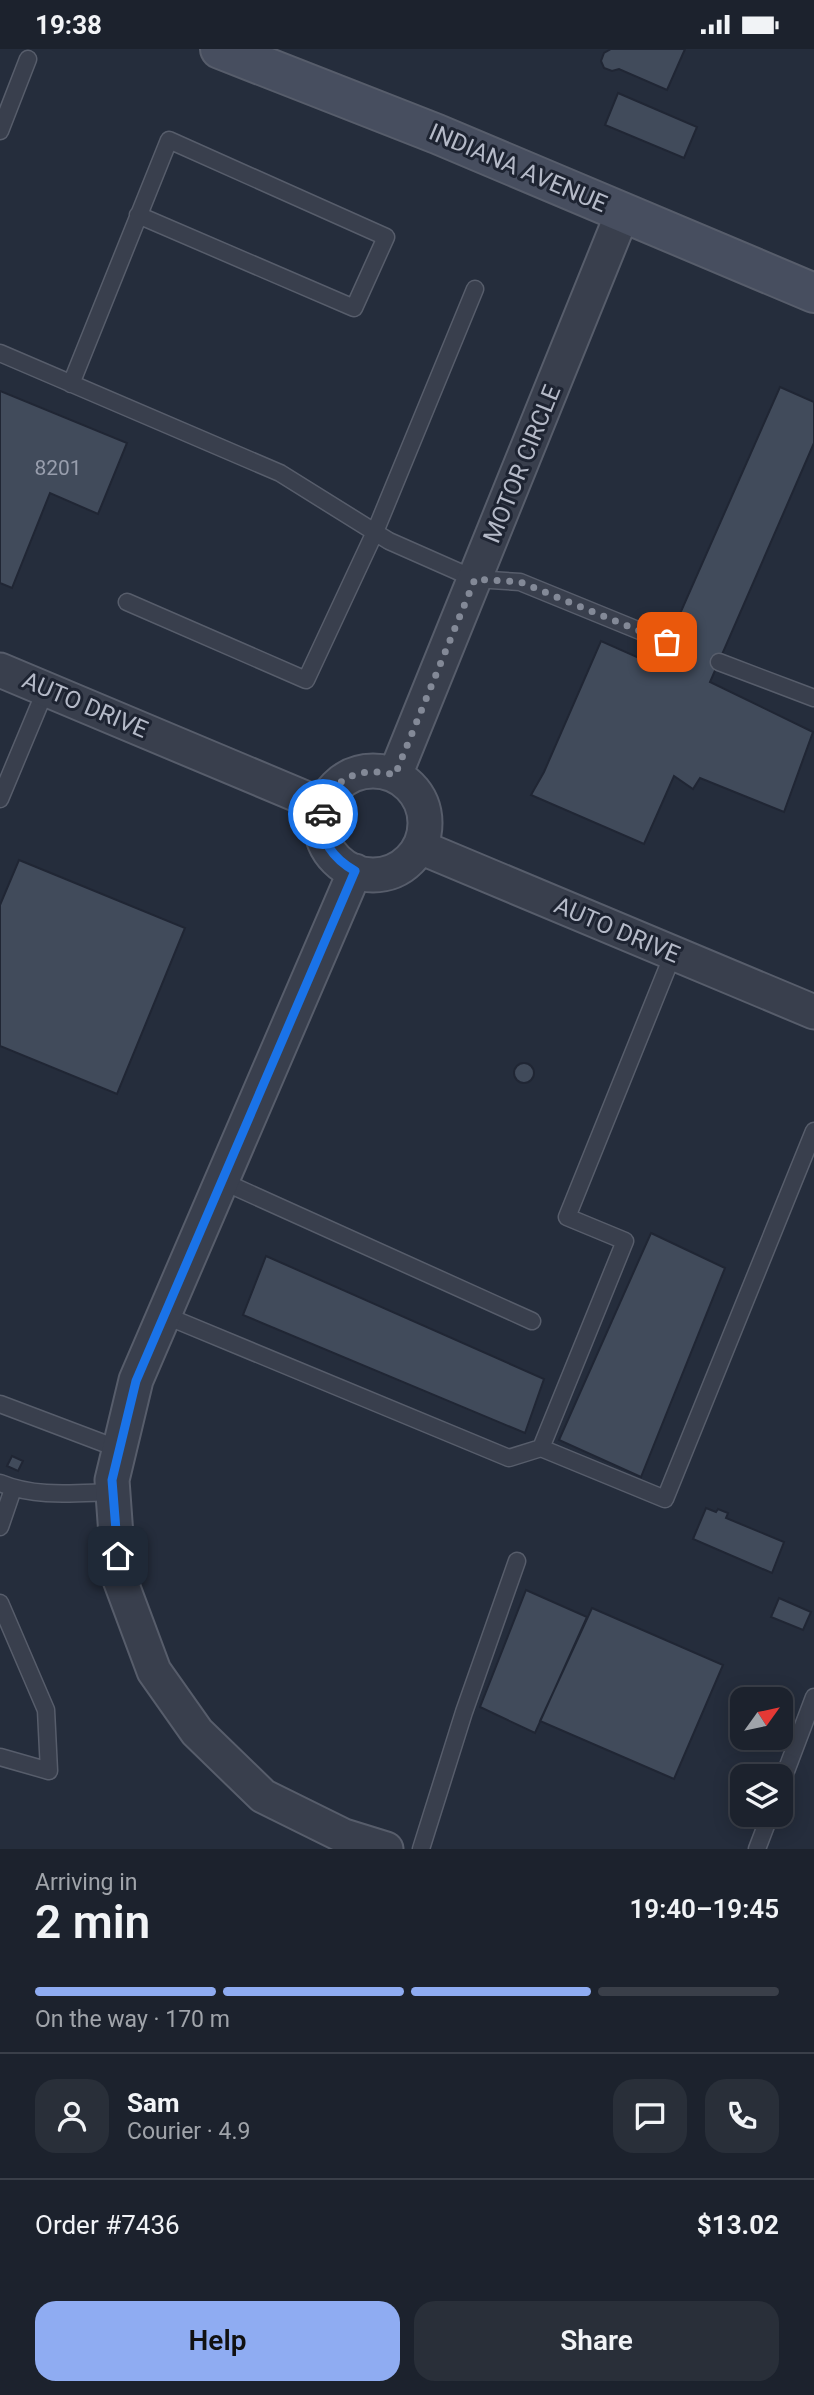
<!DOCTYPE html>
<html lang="en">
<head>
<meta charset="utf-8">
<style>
	body { margin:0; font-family:Roboto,sans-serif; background:#292f39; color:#f1f3f6; height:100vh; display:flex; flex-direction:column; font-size:26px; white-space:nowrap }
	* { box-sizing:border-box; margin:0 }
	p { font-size:23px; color:#a0a4aa }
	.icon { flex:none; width:38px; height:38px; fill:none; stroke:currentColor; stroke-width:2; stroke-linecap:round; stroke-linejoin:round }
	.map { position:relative; height:1800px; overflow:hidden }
	.side { display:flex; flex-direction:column; background:#1c222d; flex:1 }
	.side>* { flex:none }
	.needle { width:46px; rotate:57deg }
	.buttons { position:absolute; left:730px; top:1638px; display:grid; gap:14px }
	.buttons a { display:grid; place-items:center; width:63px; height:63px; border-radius:14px; background:#1c222d; box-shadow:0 4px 18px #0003,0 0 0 2px #3a3f49; font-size:35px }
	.pin { position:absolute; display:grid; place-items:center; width:60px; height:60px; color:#fff; margin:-30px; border-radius:14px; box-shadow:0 4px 10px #0006 }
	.courier { position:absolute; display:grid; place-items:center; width:70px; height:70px; margin:-35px; border:5px solid #1a73e8; border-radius:50%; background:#fff; color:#222; box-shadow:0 2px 9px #0007 }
	.head em { font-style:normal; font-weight:600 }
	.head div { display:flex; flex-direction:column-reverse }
	.head { display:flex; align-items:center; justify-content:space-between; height:119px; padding:0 35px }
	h1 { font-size:46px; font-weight:600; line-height:52px }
	.bar { display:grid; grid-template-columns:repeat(4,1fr); gap:10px 7px; align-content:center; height:84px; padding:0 35px }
	.bar i { height:9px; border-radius:5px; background:#3a3f49 }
	.bar .current { background:#8facf2 }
	.bar p { grid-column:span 4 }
	.line { display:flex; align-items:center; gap:18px; padding:0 35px; border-top:2px solid #3a3f49 }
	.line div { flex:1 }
	.round { display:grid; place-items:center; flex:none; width:74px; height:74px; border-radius:21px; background:#292f39 }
	.primary-button { display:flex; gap:14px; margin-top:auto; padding:14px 35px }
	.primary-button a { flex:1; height:80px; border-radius:21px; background:#8facf2; color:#111; font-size:28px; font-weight:600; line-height:80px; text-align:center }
	.primary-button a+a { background:#292f39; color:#f1f3f6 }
	.status { display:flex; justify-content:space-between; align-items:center; height:49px; padding:0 35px; background:#1c222d; direction:ltr }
	.status svg { height:19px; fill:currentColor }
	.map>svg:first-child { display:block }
	.building { fill:#414b5b; stroke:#202634; stroke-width:2 }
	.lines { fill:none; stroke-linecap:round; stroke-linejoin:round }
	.lane-casing { stroke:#575d6b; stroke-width:19 }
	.street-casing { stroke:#575d6b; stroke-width:37 }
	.secondary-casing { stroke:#575d6b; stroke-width:42 }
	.lane { stroke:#393f4d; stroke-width:16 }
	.street { stroke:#393f4d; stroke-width:33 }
	.secondary { stroke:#474e5f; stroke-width:38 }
	.done { stroke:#838997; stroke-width:7; stroke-dasharray:0 12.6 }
	.route { stroke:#1a73e8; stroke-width:9 }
	.labels { text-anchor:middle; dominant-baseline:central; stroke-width:6; stroke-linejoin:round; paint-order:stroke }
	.number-label { font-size:21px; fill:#989ead }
	.street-label { font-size:24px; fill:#b5bac8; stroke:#1e2432 }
</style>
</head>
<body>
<div class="status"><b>19:38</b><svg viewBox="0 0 49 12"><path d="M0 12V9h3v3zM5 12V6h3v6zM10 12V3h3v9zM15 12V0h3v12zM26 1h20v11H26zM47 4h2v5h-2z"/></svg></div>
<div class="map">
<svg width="814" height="1800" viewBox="0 0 814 1800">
	<rect width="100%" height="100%" fill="#252d3c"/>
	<!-- building -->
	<path class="building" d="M685,0L667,41L619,20L612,22L604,19L601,12L604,4L611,0Z
		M618,44L697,78L684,109L605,76Z
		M780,338L814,353V394L710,633L813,683L784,763L700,729L693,740L674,727L644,795L531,746L544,723L601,592L657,617Z
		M0,342L127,394L98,465L50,444L12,539L0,534Z
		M19,811L185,879L117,1045L0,997V856Z
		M514 1024a10 10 0 1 1 20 0a10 10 0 1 1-20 0Z
		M651,1184L725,1219L641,1428L559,1391Z
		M266,1207L544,1330L525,1384L243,1266Z
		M12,1407L23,1412L18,1422L7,1417Z
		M706,1459L716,1463L718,1460L728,1464L726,1469L784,1493L772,1524L693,1490Z
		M526,1541L587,1568L535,1684L480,1658Z
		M779,1549L811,1563L803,1581L771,1568Z
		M592,1559L723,1616L674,1730L540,1672Z"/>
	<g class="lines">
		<!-- lane casing -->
		<g class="lane-casing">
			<path id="lane" d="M0,82L28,10
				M0,304L280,424L389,492L475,530L520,533L667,593
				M71,335L169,91L386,188L354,259L138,166
				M127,553L306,631L375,483L475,240
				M719,613L814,649
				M0,750L46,640
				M673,905L567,1168L625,1192L541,1399L665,1450L814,1082
				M222,1132L532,1272
				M164,1266L509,1409L541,1399
				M0,1355L119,1400
				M0,1434C36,1449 75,1444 113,1443
				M0,1478L13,1440
				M0,1554L46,1661L49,1722L0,1708
				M780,1738L814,1648
				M421,1800L464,1663L517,1512
				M757,1800L770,1766"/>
		</g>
		<!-- street casing -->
		<g class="street-casing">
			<path id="street" d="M0,621L324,757
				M321 774a52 52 0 1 1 104 0a52 52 0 1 1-104 0Z
				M395,726L623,163
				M420,798L814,963
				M355,822L136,1331L112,1431L119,1528L154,1622L197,1683L263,1747L344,1787L386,1800"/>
		</g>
		<!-- secondary casing -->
		<g class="secondary-casing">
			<path id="secondary" d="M220,0L437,85L814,244"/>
		</g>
		<!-- lane -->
		<use href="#lane" class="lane"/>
		<!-- street -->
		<use href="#street" class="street"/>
		<!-- secondary -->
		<use href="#secondary" class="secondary"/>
	</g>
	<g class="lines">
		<!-- done -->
		<path class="done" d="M323,765C330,727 363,717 395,726L475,530L520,533L667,593"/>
		<!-- route -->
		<path class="route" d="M118,1507L112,1431L136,1332L355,822C334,810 318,791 323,765"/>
	</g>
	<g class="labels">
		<!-- number labels -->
		<g class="number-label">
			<text x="58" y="419">8201</text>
		</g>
		<!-- street labels -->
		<g class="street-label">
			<text transform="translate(518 119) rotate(23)">INDIANA AVENUE</text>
			<text transform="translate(522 415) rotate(-68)">MOTOR CIRCLE</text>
			<text transform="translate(85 656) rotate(23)">AUTO DRIVE</text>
			<text transform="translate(617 881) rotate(23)">AUTO DRIVE</text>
		</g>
	</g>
</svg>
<div class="buttons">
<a><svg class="needle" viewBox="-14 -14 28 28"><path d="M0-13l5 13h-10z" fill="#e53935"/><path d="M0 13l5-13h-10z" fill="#a0a4aa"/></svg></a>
<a><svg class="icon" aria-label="layers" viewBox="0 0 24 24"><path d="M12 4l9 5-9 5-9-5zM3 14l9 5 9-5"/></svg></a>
</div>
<div class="pin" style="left:667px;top:593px;background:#ea580c"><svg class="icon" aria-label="bag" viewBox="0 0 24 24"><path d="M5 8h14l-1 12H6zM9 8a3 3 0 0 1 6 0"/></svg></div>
<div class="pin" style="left:118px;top:1507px;background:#1f2937"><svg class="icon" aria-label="home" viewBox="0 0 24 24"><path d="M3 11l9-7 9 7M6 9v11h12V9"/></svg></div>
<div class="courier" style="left:323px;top:765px"><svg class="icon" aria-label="car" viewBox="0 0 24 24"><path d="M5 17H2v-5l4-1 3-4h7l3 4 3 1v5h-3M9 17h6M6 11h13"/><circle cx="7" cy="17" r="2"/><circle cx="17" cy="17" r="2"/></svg></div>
</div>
<section class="side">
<div class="head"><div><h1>2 min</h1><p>Arriving in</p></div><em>19:40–19:45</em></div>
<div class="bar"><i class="current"></i><i class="current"></i><i class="current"></i><i></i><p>On the way · 170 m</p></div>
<div class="line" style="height:126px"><a class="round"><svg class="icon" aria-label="person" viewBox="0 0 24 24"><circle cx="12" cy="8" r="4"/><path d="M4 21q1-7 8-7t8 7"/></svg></a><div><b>Sam</b><p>Courier · 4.9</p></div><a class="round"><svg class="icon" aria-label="chat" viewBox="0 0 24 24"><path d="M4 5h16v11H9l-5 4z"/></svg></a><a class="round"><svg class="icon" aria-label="phone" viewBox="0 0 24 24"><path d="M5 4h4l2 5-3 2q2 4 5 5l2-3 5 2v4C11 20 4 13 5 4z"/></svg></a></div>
<div class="line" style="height:91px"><div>Order #7436</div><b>$13.02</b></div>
<div class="primary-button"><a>Help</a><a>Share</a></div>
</section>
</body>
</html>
